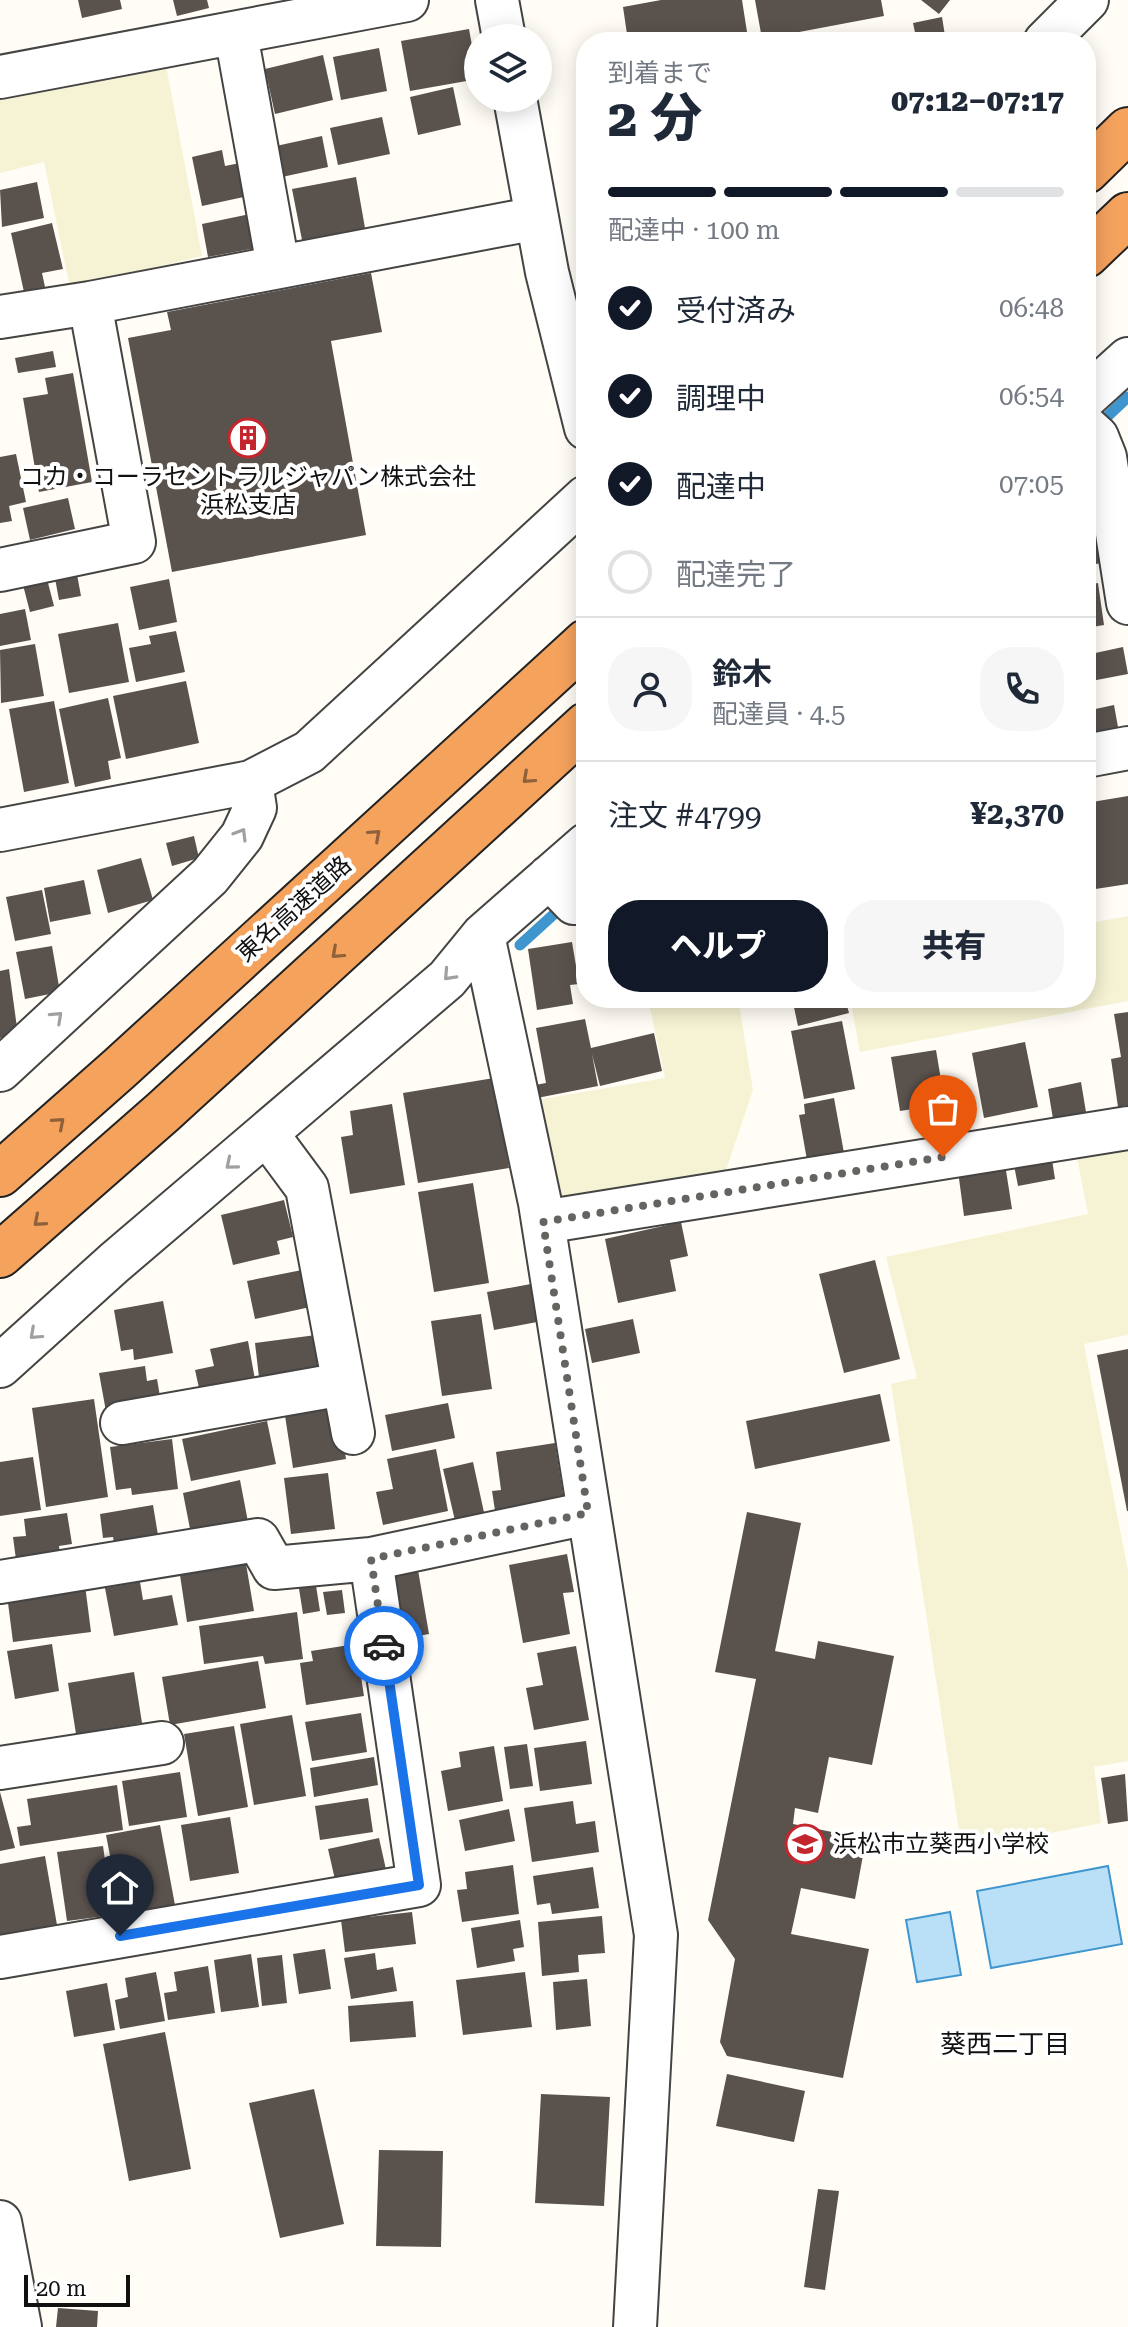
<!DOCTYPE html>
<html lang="ja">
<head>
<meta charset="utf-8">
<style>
	body { margin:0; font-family:"Roboto Serif","Noto Sans JP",serif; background:#f6f6f7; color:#1f2937; height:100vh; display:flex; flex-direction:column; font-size:30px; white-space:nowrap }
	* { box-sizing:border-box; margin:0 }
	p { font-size:26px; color:#747a83 }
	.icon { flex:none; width:44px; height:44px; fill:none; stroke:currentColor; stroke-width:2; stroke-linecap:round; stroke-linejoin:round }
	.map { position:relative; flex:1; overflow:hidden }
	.panel { position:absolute; left:576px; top:32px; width:520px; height:976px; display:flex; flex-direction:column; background:#fff; border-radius:32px; box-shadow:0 4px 20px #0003 }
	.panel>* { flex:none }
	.fabs { position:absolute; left:464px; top:24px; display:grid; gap:16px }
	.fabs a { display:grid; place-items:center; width:88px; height:88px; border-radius:50%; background:#fff; box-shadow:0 4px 20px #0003; font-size:40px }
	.scale { position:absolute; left:24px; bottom:20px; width:106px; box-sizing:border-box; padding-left:8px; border:4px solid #111; border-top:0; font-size:22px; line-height:28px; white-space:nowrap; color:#111; -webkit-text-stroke:6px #fff; paint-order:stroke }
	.pin { position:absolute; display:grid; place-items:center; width:68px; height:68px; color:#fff; margin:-82px -34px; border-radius:50% 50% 50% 0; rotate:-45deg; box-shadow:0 0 8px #0007 }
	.pin .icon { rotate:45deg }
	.courier { position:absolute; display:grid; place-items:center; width:80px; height:80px; margin:-40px; border:6px solid #1a73e8; border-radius:50%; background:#fff; color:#222; box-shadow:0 2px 10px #0007 }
	.overview em { font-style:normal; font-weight:800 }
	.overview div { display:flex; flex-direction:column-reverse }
	.overview { display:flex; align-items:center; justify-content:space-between; height:136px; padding:0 32px }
	h1 { font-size:52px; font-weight:800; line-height:60px }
	.bar { display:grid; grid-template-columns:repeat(4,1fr); gap:12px 8px; align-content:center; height:96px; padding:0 32px }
	.bar i { height:10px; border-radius:6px; background:#e0e1e3 }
	.bar .on { background:#111827 }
	.bar p { grid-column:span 4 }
	.line { display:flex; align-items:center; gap:20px; padding:0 32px; border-top:2px solid #e0e1e3 }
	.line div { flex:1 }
	.round { display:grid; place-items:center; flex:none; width:84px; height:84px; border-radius:32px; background:#f6f6f7 }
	ol { padding:0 32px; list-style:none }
	li { display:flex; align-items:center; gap:24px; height:88px }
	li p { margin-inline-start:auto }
	li .icon { padding:8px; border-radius:50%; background:#111827; color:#fff; stroke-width:4 }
	li:last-child { color:#747a83 }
	li i { width:44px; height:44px; border:4px solid #e0e1e3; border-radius:50% }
	.button { display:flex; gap:16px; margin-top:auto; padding:16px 32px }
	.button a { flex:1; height:92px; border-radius:32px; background:#111827; color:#fff; font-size:32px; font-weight:800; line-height:92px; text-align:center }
	.button a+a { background:#f6f6f7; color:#1f2937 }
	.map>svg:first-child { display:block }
	.farmland { fill:#f6f3d4 }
	.water { fill:#b9e0f7; stroke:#3f96cf; stroke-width:2 }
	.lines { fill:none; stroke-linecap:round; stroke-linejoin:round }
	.stream { stroke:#3f96cf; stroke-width:11 }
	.building { fill:#5a524d }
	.minor-casing { stroke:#444; stroke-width:46 }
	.highway-casing { stroke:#222; stroke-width:48 }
	.minor { stroke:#fff; stroke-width:42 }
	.highway { stroke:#f5a25d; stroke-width:44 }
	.oneway { stroke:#8e613b }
	.oneway2 { stroke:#a0a0a0 }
	.done { stroke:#646461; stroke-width:8; stroke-dasharray:0 14.4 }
	.route { stroke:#1a73e8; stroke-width:10 }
	.labels { text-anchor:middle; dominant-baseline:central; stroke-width:8; stroke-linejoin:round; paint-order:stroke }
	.poi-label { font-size:24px; fill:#111; stroke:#fff }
	.street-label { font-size:24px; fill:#111; stroke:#fff }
	.neighbourhood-label { font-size:26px; fill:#111; stroke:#fff }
</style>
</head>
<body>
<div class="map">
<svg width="1128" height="2327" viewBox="0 0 1128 2327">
	<rect width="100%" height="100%" fill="#fffdf5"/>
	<!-- farmland -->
	<path class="farmland" d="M165,60L202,256L70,288L44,162L0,173V90Z
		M1128,916V1001L860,1052L850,998H1086V924Z
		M676,998H738L753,1090L721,1185L551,1201L531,1101L665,1078L649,1003Z
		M1128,1139V1335L1084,1344L1128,1571V1761L1094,1767L1101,1823L962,1851L891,1384L917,1378L886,1257L1088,1214L1075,1147Z"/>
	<!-- water -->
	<path class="water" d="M1108,1866L1122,1944L991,1968L977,1891Z
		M950,1912L961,1975L917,1982L906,1920Z"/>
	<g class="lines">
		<!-- stream -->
		<path class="stream" d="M1095,428L1128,397
			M520,945L564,905"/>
	</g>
	<!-- building -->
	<path class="building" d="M78,0H120L122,9L82,18Z
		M173,0H207L209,8L177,16Z
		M661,0H742L747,32L687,42H616L615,36L627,34L623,7Z
		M755,0H881L884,16L762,39Z
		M921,0H950L939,14Z
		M942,17L946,42H917L913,23Z
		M469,29L478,79L410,91L401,41Z
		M379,48L387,91L341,100L333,57Z
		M323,55L333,100L275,114L265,69Z
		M453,87L461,125L418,135L410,97Z
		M382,117L390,154L338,165L330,128Z
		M322,136L328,167L282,177L276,146Z
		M222,150L225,166L245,162L253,195L202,206L192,157Z
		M356,177L365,228L302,240L292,189Z
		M37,182L44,218L2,227L0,190Z
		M250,214L256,248L208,257L202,224Z
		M52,223L63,269L42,273L45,287L24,292L11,233Z
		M371,273L382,332L331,341L366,535L172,572L128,338L171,330L167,312Z
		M53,351L56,367L18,373L15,358Z
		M73,373L92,482L39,492L23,398L48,394L45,378Z
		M16,454L26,502L9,506L12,521L0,523V457Z
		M68,498L75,529L30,540L23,508Z
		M1093,520L1101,563L1086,566V521Z
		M76,569L81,596L59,600L54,573Z
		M47,579L54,606L30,612L23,585Z
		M169,579L177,622L139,630L130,587Z
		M1098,583L1104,625L1086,628V585Z
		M25,609L31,640L0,646V614Z
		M118,623L129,682L69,693L58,634Z
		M176,631L185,672L136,682L129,648L151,644L149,636Z
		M35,644L44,696L1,703L0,650Z
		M1123,647L1128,674L1086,682V655Z
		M186,681L199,743L126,759L113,696Z
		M108,698L121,758L108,761L111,779L75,787L59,709Z
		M54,701L69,783L24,792L9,709Z
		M1114,705L1120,738L1086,745V711Z
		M1128,796V884L1089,890L1086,869V803Z
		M194,836L199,858L172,866L166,843Z
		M141,858L153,900L108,913L97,870Z
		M84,880L91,914L50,922L44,888Z
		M42,890L51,934L15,941L6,897Z
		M572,942L579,984L570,985L573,1004L537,1010L528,949Z
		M52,946L60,992L25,999L16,952Z
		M9,969L18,1035L0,1038V971Z
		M792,998H845L849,1013L798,1026Z
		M1128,1012V1105L1118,1107L1111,1059L1121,1057L1114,1014Z
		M585,1019L591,1048L654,1033L662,1071L600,1086L592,1054L598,1086L537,1098L535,1085L546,1083L536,1028Z
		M842,1021L855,1089L804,1099L791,1031Z
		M1025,1042L1038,1107L984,1118L972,1053Z
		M936,1050L945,1104L900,1111L891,1057Z
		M494,1078L509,1168L418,1183L403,1093Z
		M1081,1082L1086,1112L1053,1119L1048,1089Z
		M834,1098L844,1153L807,1160L799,1115L805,1114L804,1104Z
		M392,1104L405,1185L350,1194L341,1137L353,1135L350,1111Z
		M1051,1153L1055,1179L1018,1186L1013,1160Z
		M1005,1164L1012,1209L964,1216L958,1171Z
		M473,1183L489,1283L434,1292L418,1192Z
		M284,1200L293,1237L277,1241L280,1254L233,1265L221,1215Z
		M681,1222L688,1256L670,1260L676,1291L618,1303L605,1239Z
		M875,1260L900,1359L844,1373L819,1274Z
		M307,1269L315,1306L255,1319L247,1281Z
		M531,1284L537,1322L494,1330L487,1292Z
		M163,1301L173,1353L134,1360L133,1349L121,1351L114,1310Z
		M481,1314L492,1389L442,1396L431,1321Z
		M633,1319L640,1353L592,1363L585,1329Z
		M316,1335L323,1377L260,1386L255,1343Z
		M248,1341L256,1385L201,1397L195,1370L214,1366L210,1349Z
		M1128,1349V1511H1127L1097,1355Z
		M145,1366L147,1381L157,1379L162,1408L107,1417L99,1373Z
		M880,1394L890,1441L755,1469L746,1421Z
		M94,1399L108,1497L46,1507L32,1408Z
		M337,1400L346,1459L293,1468L284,1409Z
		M448,1403L455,1438L392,1451L385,1415Z
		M267,1421L276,1464L191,1481L182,1439Z
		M172,1439L178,1489L132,1495L131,1488L116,1490L110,1447Z
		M555,1443L565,1506L496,1517L492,1491L501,1490L496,1452Z
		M436,1449L448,1511L383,1525L376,1492L393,1489L387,1459Z
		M33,1457L41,1510L0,1516V1462Z
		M473,1462L485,1517L456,1525L443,1469Z
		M328,1473L335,1529L291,1534L284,1478Z
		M240,1480L249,1527L192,1539L183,1493Z
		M153,1505L160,1547L116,1554L113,1537L103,1538L100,1514Z
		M747,1512L801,1523L775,1651L815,1659L818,1641L894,1656L872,1765L829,1757L818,1813L795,1808L793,1824L866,1839L855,1899L801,1888L791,1934L869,1949L843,2078L727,2056L720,2042L735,1959L708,1920L756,1679L715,1672Z
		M67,1513L72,1544L59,1546L61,1561L17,1567L13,1537L26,1536L24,1519Z
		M567,1554L574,1592L563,1593L570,1634L523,1643L509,1565Z
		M246,1564L254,1611L187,1622L180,1575Z
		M418,1570L429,1634L397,1640L385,1576Z
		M314,1573L320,1611L303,1614L297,1576Z
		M140,1582L143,1600L172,1595L178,1625L114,1636L105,1588Z
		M85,1585L91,1632L13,1642L7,1595Z
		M342,1590L345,1613L327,1615L323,1592Z
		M297,1612L303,1659L265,1664L263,1656L204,1664L199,1626Z
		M52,1644L59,1691L15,1699L7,1651Z
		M356,1644L364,1696L306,1705L300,1663L313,1661L311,1651Z
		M576,1646L589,1720L534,1730L526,1688L543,1685L537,1653Z
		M258,1661L266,1708L170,1725L162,1677Z
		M134,1672L142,1723L76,1734L68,1683Z
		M361,1713L367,1752L312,1761L305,1722Z
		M292,1715L306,1796L254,1805L240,1724Z
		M234,1726L248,1807L198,1816L184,1734Z
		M586,1741L592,1784L540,1791L534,1748Z
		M527,1744L533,1786L510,1789L504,1747Z
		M494,1746L503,1801L448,1811L441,1771L461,1767L459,1752Z
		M374,1757L378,1785L314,1797L310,1768Z
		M180,1772L187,1817L129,1826L122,1781Z
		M1125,1774L1128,1821L1108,1824L1101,1778Z
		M117,1785L123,1830L20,1846L17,1827L31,1825L27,1799Z
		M0,1792L15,1848L0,1851Z
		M368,1798L373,1832L320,1840L315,1806Z
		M573,1801L576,1824L595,1821L599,1852L532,1862L524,1808Z
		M509,1809L515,1841L465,1851L459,1820Z
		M230,1817L239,1873L190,1881L181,1825Z
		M160,1825L175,1905L134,1912L131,1894L118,1897L106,1835Z
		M379,1838L387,1874L336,1884L328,1849Z
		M103,1846L113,1915L67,1921L57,1852Z
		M45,1856L57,1925L0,1935V1864Z
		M513,1865L519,1914L462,1922L457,1890L467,1889L465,1872Z
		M593,1867L599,1908L552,1914L550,1903L537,1905L533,1876Z
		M412,1912L416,1944L345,1952L341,1920Z
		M602,1916L605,1953L578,1955L579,1972L542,1976L538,1922Z
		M520,1920L524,1947L513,1949L515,1961L477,1968L471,1928Z
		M325,1949L331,1989L299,1994L293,1954Z
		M375,1953L377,1970L393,1967L397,1991L351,1999L344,1958Z
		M251,1954L259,2007L221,2012L214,1960Z
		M282,1955L287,2003L262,2006L257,1958Z
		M208,1966L215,2013L168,2020L164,1993L177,1991L174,1972Z
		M156,1972L165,2021L120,2029L115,2000L128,1997L125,1978Z
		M525,1972L532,2027L463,2035L456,1980Z
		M587,1979L591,2026L556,2030L553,1982Z
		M107,1983L115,2030L74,2037L66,1991Z
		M413,2001L416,2037L350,2042L348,2006Z
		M165,2032L191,2169L129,2181L103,2044Z
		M727,2074L805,2091L794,2142L716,2126Z
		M314,2089L344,2224L280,2238L249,2103Z
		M541,2094L610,2097L604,2206L535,2203Z
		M379,2150L443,2151L441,2247L376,2246Z
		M818,2189L839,2191L825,2290L804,2287Z
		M58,2308L98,2311L97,2327H56Z"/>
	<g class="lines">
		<!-- minor casing -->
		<g class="minor-casing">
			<path id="minor" d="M497,0L504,38
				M236,34L278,266
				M1045,42L1087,0
				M0,77L407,0
				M515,98L547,272L586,428
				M0,317L90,303L537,218
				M1086,397L1128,359
				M1086,427L1097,437L1105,457L1128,603
				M0,570L134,542L90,303
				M1086,756L1128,748
				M0,830L251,782L309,752L586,497
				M549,877L574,903L586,901
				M483,935L540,1203L656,1935L635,2327
				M0,1070L210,876L242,836L255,808L251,782
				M267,1134L307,1188L353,1433
				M543,1222L1128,1128
				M0,1366L114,1263L447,979L483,935L586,845
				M122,1423L343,1384
				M0,1582L258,1540L274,1568L371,1559L588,1513
				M0,1768L162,1743
				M0,1957L419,1885L371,1559
				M0,2222L20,2327"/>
		</g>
		<!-- highway casing -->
		<g class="highway-casing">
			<path id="highway" d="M1086,171L1128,130
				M1086,255L1128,215
				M0,1174L120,1068L586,642
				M0,1255L163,1112L586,725"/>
		</g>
		<!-- minor -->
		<use href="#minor" class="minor"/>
		<!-- highway -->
		<use href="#highway" class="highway"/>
	</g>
	<!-- one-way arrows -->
	<defs><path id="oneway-chevron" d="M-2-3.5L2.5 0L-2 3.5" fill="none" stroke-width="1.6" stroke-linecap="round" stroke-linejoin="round" transform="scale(2)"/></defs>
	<g class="oneway">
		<use href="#oneway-chevron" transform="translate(528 778) rotate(138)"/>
		<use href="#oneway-chevron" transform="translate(375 835) rotate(-42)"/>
		<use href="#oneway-chevron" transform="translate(337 953) rotate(138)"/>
		<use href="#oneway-chevron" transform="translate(59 1123) rotate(-41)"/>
		<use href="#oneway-chevron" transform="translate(39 1221) rotate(139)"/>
	</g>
	<g class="oneway2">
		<use href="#oneway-chevron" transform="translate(241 834) rotate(-59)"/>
		<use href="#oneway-chevron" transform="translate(449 975) rotate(133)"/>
		<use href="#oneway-chevron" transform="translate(57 1017) rotate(-43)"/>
		<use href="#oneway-chevron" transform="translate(231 1164) rotate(140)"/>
		<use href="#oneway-chevron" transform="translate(35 1334) rotate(138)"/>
	</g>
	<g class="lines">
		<!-- done -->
		<path class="done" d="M384,1646L371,1559L588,1513L543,1222L943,1157"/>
		<!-- route -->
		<path class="route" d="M120,1936L419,1885L384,1646"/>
	</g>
	<!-- icons -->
	<defs>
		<g id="building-ring" transform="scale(2)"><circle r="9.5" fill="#fff" stroke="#c4262e" stroke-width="1.5"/><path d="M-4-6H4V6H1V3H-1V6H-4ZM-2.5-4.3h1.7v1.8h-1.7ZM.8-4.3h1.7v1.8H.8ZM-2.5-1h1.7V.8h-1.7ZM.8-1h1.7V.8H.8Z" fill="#c4262e"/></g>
		<g id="school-ring" transform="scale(2)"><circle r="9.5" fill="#fff" stroke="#c4262e" stroke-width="1.5"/><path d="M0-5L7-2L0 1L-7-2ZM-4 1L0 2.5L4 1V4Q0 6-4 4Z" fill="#c4262e"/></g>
	</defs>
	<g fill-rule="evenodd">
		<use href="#building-ring" x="248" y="438"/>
		<use href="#school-ring" x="805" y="1844"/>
	</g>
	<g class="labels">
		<!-- poi labels -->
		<g class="poi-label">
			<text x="248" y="477">コカ・コーラセントラルジャパン株式会社<tspan x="248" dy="28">浜松支店</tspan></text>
			<text x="833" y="1844" text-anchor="start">浜松市立葵西小学校</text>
		</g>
		<!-- street labels -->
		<g class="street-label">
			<text transform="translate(294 909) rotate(-42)">東名高速道路</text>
		</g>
		<!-- neighbourhood labels -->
		<g class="neighbourhood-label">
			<text x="1005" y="2044">葵西二丁目</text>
		</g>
	</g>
</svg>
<div class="fabs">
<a><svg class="icon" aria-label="layers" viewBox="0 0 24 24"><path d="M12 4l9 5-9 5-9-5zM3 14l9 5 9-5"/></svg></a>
</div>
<div class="scale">20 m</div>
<div class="pin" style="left:943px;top:1157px;background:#ea580c"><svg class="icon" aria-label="bag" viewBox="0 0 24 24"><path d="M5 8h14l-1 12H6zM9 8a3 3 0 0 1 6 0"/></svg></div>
<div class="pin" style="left:120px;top:1936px;background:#1f2937"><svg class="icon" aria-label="home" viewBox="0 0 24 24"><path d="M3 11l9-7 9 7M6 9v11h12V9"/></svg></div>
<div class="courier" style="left:384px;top:1646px"><svg class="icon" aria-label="car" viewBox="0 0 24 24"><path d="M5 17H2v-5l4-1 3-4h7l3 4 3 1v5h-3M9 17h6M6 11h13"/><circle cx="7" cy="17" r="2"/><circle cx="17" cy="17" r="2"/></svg></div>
<section class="panel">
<div class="overview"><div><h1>2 分</h1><p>到着まで</p></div><em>07:12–07:17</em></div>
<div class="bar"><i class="on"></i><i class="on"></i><i class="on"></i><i></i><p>配達中 · 100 m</p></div>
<ol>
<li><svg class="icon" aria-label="check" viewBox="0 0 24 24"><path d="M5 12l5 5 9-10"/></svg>受付済み<p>06:48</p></li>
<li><svg class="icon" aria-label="check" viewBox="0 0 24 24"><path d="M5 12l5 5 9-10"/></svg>調理中<p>06:54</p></li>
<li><svg class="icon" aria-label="check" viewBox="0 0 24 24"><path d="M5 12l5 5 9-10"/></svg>配達中<p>07:05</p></li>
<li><i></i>配達完了</li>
</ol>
<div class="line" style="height:144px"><a class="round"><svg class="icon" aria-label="person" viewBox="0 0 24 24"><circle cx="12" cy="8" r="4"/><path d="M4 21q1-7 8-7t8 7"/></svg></a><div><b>鈴木</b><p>配達員 · 4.5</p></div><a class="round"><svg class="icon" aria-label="phone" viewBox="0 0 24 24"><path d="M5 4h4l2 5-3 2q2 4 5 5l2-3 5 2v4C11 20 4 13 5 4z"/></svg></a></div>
<div class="line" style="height:104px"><div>注文 #4799</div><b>¥2,370</b></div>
<div class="button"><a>ヘルプ</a><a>共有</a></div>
</section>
</div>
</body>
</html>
